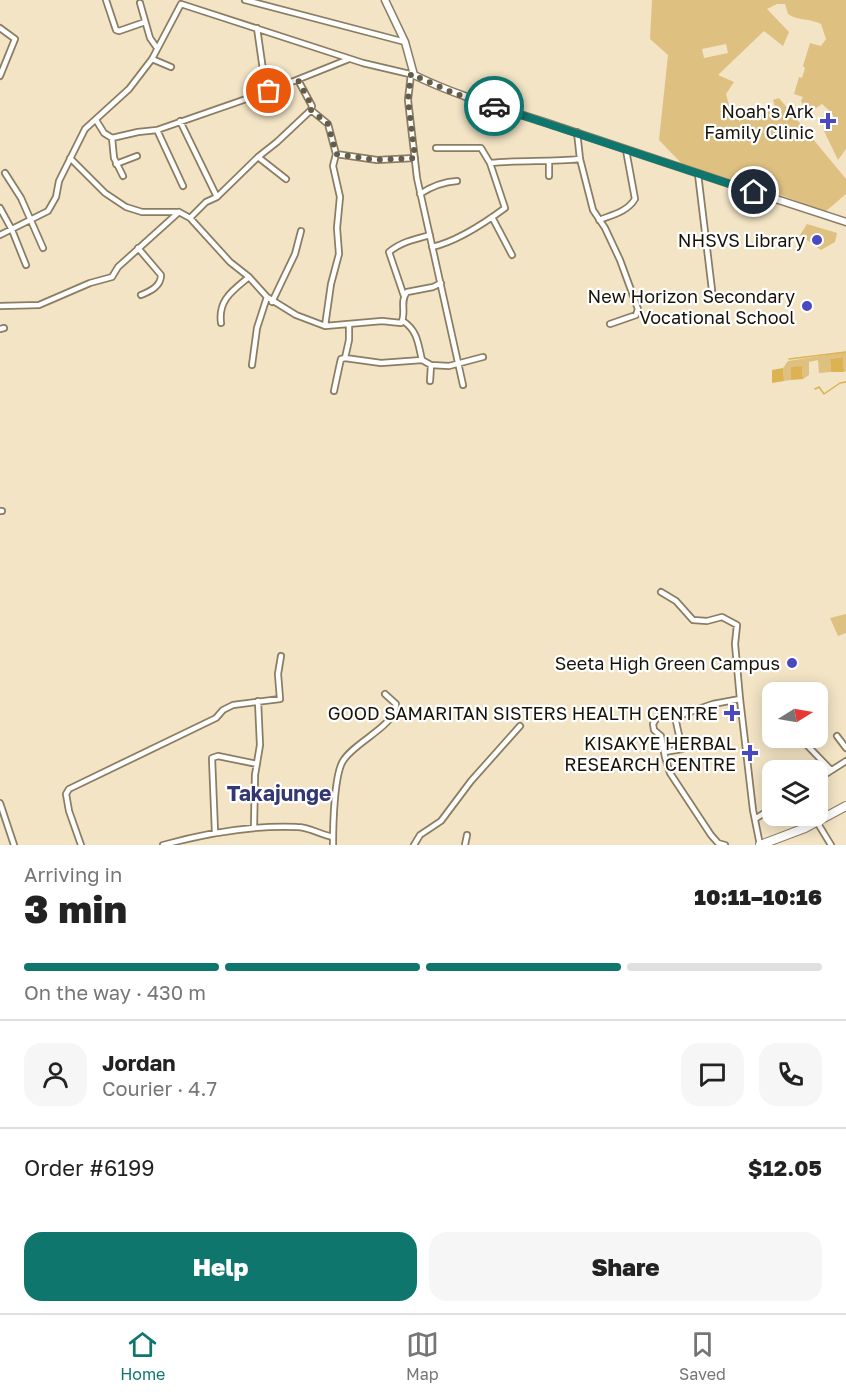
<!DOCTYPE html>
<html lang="en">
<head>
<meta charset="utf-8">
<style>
	body { margin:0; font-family:"Golos Text",sans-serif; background:#f6f6f6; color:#222; height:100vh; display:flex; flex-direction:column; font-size:22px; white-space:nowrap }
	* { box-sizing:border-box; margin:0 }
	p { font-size:20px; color:#767676 }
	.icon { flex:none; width:33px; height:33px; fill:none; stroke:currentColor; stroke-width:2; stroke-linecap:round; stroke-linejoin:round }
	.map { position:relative; height:845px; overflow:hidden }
	.sheet { display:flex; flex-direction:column; background:#fff; flex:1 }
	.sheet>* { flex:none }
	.needle { width:39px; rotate:79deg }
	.controls { position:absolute; left:762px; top:682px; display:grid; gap:12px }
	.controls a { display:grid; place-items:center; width:66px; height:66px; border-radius:12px; background:#fff; box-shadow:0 3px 15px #0003; font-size:30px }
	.pin { position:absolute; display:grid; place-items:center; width:51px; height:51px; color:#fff; margin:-26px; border:3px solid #fff; border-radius:50%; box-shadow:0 2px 6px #0007 }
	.courier { position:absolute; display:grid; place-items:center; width:60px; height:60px; margin:-30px; border:4px solid #0f766e; border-radius:50%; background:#fff; color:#222; box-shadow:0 2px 8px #0007 }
	.head em { font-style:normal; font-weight:800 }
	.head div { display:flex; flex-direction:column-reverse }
	.head { display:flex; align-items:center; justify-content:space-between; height:102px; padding:0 24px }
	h1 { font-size:39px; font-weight:800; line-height:45px }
	.bar { display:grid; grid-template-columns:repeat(4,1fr); gap:9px 6px; align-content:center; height:72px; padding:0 24px }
	.bar i { height:8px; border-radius:4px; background:#e0e0e0 }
	.bar .current { background:#0f766e }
	.bar p { grid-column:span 4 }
	.line { display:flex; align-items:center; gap:15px; padding:0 24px; border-top:2px solid #e0e0e0 }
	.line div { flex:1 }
	.round { display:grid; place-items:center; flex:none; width:63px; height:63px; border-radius:18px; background:#f6f6f6 }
	.primary-button { display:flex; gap:12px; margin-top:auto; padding:12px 24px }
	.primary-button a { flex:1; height:69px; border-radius:18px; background:#0f766e; color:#fff; font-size:24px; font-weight:800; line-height:69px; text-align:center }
	.primary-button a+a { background:#f6f6f6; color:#222 }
	.menu { display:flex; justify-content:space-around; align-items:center; height:84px; border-top:2px solid #e0e0e0; background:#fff; font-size:16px; color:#767676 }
	.menu a { display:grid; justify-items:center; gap:3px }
	.menu .current { color:#0f766e }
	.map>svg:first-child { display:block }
	.green { fill:#dec081; fill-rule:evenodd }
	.water { fill:#dcb252 }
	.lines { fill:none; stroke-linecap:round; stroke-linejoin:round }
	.stream { stroke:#dcb252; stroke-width:1.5 }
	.minor-casing { stroke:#8b7d61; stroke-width:8 }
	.tertiary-casing { stroke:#8b7d61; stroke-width:9 }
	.primary-casing { stroke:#8b7d61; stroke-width:10 }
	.minor { stroke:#fff; stroke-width:4.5 }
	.tertiary { stroke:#fff; stroke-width:6 }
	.primary { stroke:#fff; stroke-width:8 }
	.done { stroke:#655c4a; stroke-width:6; stroke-dasharray:0 10.8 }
	.route { stroke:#0f766e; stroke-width:8 }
	.poi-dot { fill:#4a49bf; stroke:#fff; stroke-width:2 }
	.labels { text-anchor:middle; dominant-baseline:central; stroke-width:4.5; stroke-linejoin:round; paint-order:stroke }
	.poi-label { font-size:18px; fill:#181308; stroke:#fff; text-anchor:end }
	.quarter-label { font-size:21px; font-weight:bold; fill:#333772; stroke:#fff }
</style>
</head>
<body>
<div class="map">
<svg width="846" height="845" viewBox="0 0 846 845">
	<rect width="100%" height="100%" fill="#f3e4c5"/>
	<!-- green -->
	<path class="green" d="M652,0H846V149L838,160L824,131L836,121L831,112L822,104L807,114L801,101L803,97L794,94L799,77L802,78L805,68L803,66L810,43L821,46L826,39L821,24C810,18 798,21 788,14L785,4H777L767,9L789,32L783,46L764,31L718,75L734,82L726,94L729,105L740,122V120L765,114L775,107L773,100L779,98L846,179V194L825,212L770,191L684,166L659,140L668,55L650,39ZM726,44L728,53L704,58L702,49Z
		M807,224L837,233L835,242L821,250L800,235Z
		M846,352V371L844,372L843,357L830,359L831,372L819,373L818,360L809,362V375L803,379L802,366L791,368V380L784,381L783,368L788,361Z
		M846,614V633L838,636L830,618Z"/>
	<!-- water -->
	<path class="water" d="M843,357L844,372H831L830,359Z
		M802,366L803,379L791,380V367Z
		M783,368L784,381L772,383V370Z"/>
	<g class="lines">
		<!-- stream -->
		<path class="stream" d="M789,359L846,352
			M815,389L819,387L824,394L840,383L846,382"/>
		<!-- minor casing -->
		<g class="minor-casing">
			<path id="minor" d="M106,0L116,30L119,31L145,22
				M245,0L405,42
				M140,3L150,38L157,48
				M0,28L15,39L0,76
				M257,28L265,84L266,89L269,91L349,59
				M152,59L171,67
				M411,74L408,100L417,178L463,385
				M311,110L328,124L336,154L377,160L415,158
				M96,120L104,133L112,138L138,132L157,130L269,91
				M180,121L217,197
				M157,130L183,186
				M577,132L580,159L593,210L605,228L620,260L638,309L636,315L610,324
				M112,138L114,158L123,176
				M258,157L286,179
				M70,158L105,193L126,207L142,212H179L190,218L230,262L249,277L267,297L296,315L325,326L382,321L401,323C407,313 399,302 407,292L433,287L441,283
				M549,162V176
				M490,163C521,160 550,162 580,159
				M116,164L137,156
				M5,173L21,198L43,248
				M698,174L712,290
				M420,194C432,186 442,182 457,181
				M0,208L12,230L26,265
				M492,217L512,255
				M190,218L206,202L217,197L258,157L277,142L311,110L312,106L298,80
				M599,220C612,215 627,212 635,199L626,150
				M0,235L48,211L56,197L59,181L85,129L129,89L152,59L181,4L363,63L414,75
				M432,247C455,242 486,222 505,208L490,163L481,148H436
				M138,248L161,275C161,286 151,291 141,295
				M404,296L389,252C401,242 415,239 430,235
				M272,302L295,254L301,231
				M0,306L39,305L90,283L112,277L118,267L179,212
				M403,321C418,331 418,344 422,360
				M221,323C218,300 232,291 249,277
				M325,326L331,284L339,254L337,228L340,197L333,166L336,154
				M0,329L4,328
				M345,358L381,363L422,360L431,365L449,366L483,357
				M252,365L257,328L267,297
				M430,381L431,365
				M334,391L340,363L341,359L345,358L349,340V326
				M0,511H2
				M661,592L676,601L693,620L707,621L722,617L737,625L735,644L740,699L753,810L760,845
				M837,736L846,748
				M801,739L831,770
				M664,752L682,749L675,717
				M818,779L846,761
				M0,803L14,845
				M755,819L772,808
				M817,822L831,845
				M254,827L255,775L260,745L258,701
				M215,832L212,758L218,756L257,764
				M81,845L69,811L66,794L69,789L216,718L223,710L233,705L280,699L278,674L281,656
				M163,845C207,833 251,825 297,827C309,827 321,835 333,837
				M333,845C333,827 334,775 343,761C354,742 396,726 396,704L385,694
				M414,845L420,835L441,821L471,781L520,726
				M465,845L467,835
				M725,845L718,843L711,835L670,773L665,757L661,736L654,730L653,724L656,719L660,717H675L713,704L740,699"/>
		</g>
		<!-- tertiary casing -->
		<g class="tertiary-casing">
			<path id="tertiary" d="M385,0L405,42L414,75C463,99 516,112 568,130C661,161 753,192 846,222"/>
		</g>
		<!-- primary casing -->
		<g class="primary-casing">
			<path id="primary" d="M760,845L805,828L846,806"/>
		</g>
		<!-- minor -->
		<use href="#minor" class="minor"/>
		<!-- tertiary -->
		<use href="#tertiary" class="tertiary"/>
		<!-- primary -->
		<use href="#primary" class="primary"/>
	</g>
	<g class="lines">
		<!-- done -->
		<path class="done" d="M269,91L298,80L312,106L311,110L328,124L336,154L376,160L415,158L408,100L411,74L456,94L494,106"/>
		<!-- route -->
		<path class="route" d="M494,106L754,192"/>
	</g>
	<!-- markers -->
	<g class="poi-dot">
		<path d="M825 112h6v6h6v6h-6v6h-6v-6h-6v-6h6z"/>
		<circle cx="817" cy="240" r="6"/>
		<circle cx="807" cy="306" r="6"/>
		<circle cx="792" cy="663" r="6"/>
		<path d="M729 704h6v6h6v6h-6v6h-6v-6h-6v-6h6z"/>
		<path d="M747 744h6v6h6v6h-6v6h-6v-6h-6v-6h6z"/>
	</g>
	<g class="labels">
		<!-- poi labels -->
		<g class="poi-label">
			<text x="814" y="111">Noah's Ark<tspan x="814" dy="21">Family Clinic</tspan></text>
			<text x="805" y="240">NHSVS Library</text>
			<text x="795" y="296">New Horizon Secondary<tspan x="795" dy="21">Vocational School</tspan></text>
			<text x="780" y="663">Seeta High Green Campus</text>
			<text x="718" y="713">GOOD SAMARITAN SISTERS HEALTH CENTRE</text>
			<text x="736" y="743">KISAKYE HERBAL<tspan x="736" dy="21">RESEARCH CENTRE</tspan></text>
		</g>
		<!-- quarter labels -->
		<g class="quarter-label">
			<text x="279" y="793">Takajunge</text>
		</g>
	</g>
</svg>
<div class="controls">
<a><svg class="needle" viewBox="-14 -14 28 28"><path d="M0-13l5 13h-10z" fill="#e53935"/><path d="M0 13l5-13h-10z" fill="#767676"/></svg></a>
<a><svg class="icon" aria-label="layers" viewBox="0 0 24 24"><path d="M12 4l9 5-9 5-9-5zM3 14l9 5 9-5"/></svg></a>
</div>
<div class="pin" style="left:269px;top:91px;background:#ea580c"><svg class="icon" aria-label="bag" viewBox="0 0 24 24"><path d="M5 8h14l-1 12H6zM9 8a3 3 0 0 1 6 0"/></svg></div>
<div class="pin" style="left:754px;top:192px;background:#1f2937"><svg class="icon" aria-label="home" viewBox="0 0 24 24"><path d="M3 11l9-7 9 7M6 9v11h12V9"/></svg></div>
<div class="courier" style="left:494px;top:106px"><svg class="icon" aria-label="car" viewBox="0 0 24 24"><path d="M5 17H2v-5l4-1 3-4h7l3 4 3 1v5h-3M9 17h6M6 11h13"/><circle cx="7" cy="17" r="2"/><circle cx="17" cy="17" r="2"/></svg></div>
</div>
<section class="sheet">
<div class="head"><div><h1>3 min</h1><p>Arriving in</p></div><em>10:11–10:16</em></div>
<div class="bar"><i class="current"></i><i class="current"></i><i class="current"></i><i></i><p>On the way · 430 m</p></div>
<div class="line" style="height:108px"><a class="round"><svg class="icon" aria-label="person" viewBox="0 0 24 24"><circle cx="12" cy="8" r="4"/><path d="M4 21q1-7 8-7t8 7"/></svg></a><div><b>Jordan</b><p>Courier · 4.7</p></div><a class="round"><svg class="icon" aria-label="chat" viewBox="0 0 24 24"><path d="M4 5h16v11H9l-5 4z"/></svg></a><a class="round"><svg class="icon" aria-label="phone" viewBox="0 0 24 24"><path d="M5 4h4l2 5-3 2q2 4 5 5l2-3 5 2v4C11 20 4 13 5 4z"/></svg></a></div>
<div class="line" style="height:78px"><div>Order #6199</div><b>$12.05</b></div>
<div class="primary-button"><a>Help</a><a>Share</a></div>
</section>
<nav class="menu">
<a class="current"><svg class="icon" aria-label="home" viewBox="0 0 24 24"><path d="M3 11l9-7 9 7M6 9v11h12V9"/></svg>Home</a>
<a><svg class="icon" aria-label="map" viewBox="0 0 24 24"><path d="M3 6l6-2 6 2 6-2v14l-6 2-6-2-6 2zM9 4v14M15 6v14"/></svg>Map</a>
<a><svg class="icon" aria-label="saved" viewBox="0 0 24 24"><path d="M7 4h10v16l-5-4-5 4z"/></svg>Saved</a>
</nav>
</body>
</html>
